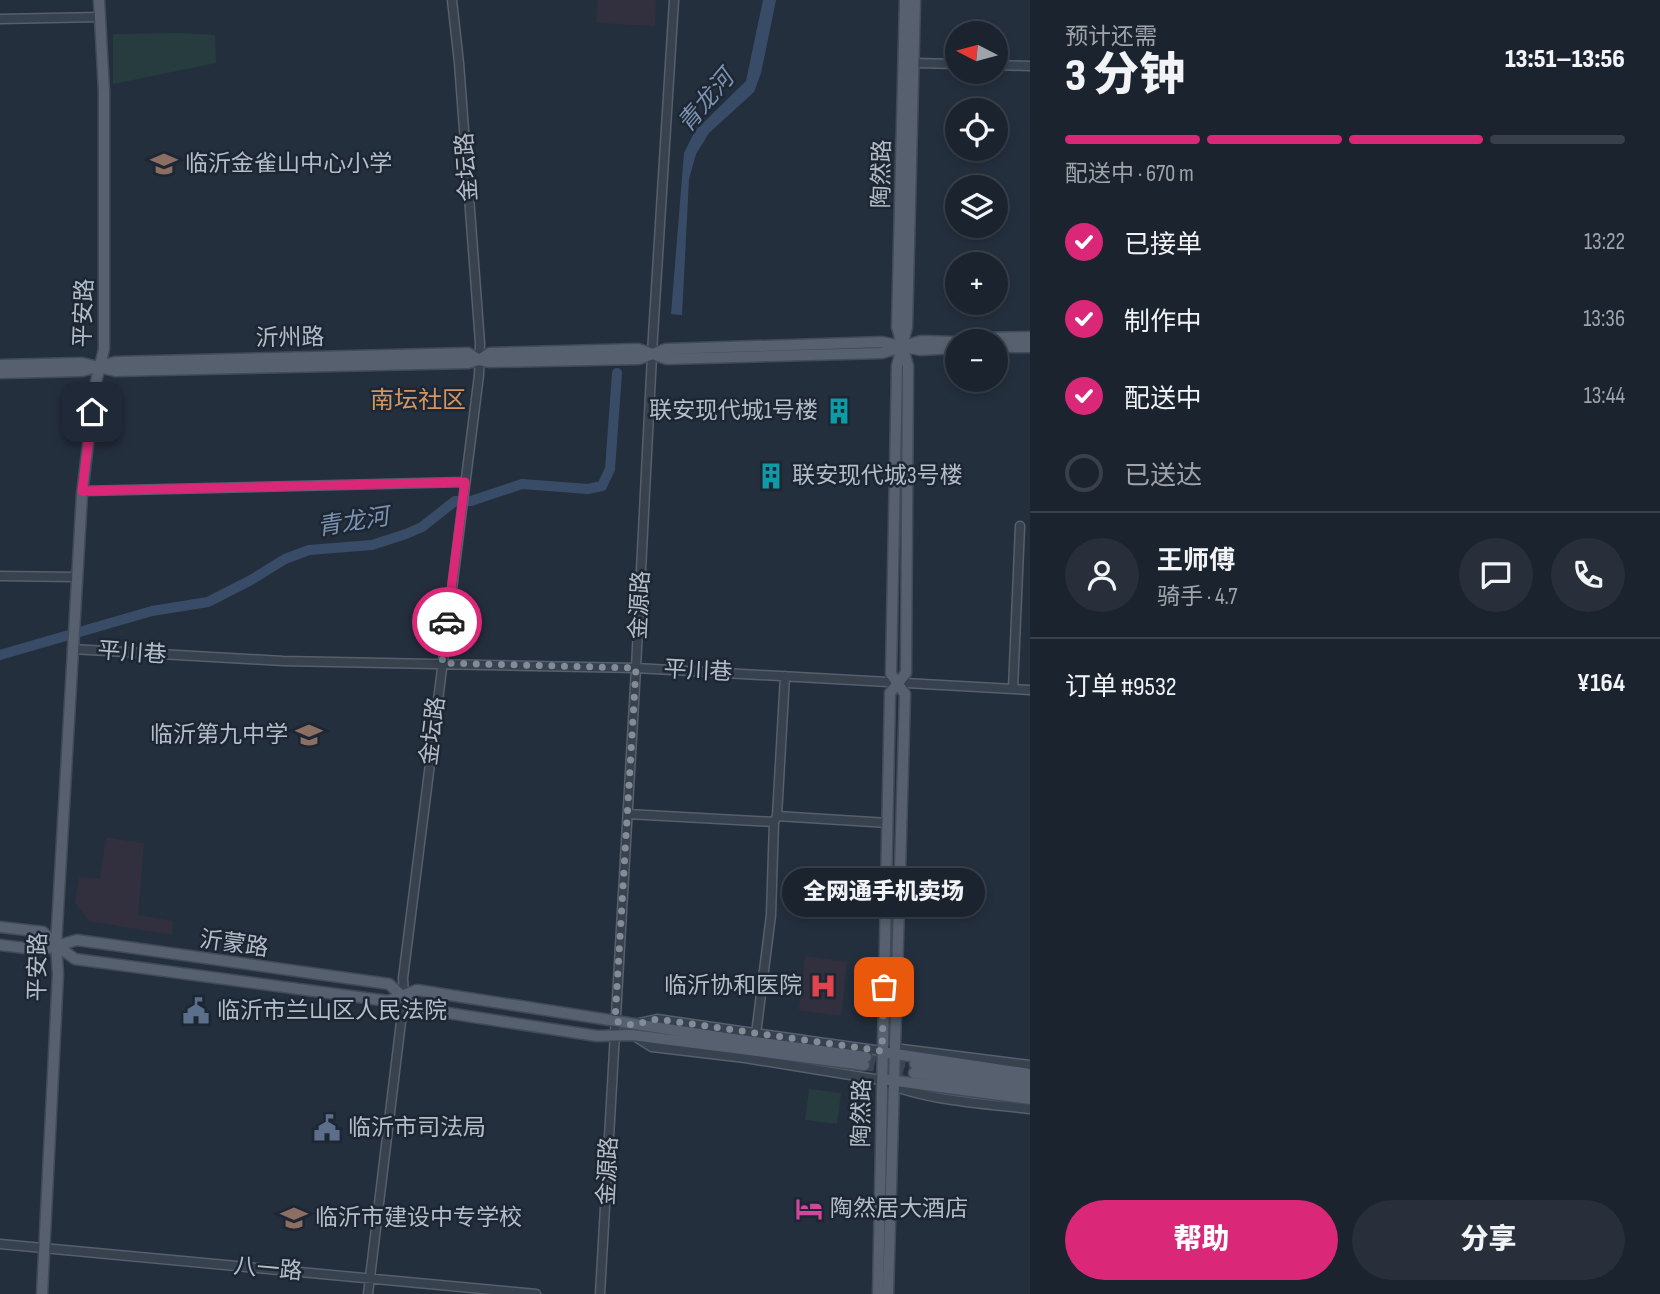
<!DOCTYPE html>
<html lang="zh">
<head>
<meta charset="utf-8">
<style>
	body { margin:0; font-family:"Sofia Sans Condensed","Noto Sans SC",sans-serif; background:#282f3a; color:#f1f3f6; height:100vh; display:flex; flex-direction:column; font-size:26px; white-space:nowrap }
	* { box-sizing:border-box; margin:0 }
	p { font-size:23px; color:#a0a4aa }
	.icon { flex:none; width:38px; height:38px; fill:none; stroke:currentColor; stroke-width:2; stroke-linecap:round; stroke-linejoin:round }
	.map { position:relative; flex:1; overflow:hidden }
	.side { display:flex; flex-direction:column; background:#1b232e; width:630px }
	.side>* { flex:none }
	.needle { width:46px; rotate:276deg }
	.fabs { position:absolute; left:945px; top:21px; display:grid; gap:14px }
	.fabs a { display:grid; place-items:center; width:63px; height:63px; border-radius:50%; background:#1b232e; box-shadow:0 4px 10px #0003,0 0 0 2px #39404a; font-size:35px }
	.pin { position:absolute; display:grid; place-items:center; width:60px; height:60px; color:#fff; margin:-30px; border-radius:14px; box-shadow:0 4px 10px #0006 }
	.courier { position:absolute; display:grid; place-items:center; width:70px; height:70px; margin:-35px; border:5px solid #db2777; border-radius:50%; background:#fff; color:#222; box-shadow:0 2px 9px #0007 }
	.bubble { position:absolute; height:49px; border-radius:24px; background:#1b232e; box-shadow:0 4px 10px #0003,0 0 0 2px #39404a; font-size:23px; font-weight:800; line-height:49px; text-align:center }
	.head em { font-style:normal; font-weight:800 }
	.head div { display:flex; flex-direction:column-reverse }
	.head { display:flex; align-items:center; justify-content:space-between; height:119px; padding:0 35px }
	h1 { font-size:46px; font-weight:800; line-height:52px }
	.bar { display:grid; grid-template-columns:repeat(4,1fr); gap:10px 7px; align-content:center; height:84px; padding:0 35px }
	.bar i { height:9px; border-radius:5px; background:#39404a }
	.bar .active { background:#db2777 }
	.bar p { grid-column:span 4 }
	.line { display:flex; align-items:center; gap:18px; padding:0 35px; border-top:2px solid #39404a }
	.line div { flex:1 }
	.round { display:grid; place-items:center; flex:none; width:74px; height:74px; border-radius:37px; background:#282f3a }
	ol { padding:0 35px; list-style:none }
	li { display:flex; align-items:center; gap:21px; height:77px }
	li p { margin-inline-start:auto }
	li .icon { padding:7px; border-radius:50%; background:#db2777; color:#fff; stroke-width:4 }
	li:last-child { color:#a0a4aa }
	li i { width:38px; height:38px; border:4px solid #39404a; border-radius:50% }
	.button { display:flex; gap:14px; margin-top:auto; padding:14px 35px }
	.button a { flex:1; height:80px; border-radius:42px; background:#db2777; color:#fff; font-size:28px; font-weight:800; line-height:80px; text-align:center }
	.button a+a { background:#282f3a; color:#f1f3f6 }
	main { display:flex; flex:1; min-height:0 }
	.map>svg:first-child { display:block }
	.medical { fill:#32303f }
	.green { fill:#263c3f }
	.water { fill:#394c67 }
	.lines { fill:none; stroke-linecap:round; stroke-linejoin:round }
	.river { stroke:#394c67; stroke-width:10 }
	.major-tunnel { stroke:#3a4453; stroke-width:10; stroke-dasharray:10 5; stroke-linecap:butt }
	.minor-casing { stroke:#565f6c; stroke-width:11 }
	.major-casing { stroke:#414a57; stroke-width:13 }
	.minor { stroke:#38414e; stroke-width:8 }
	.major { stroke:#56606e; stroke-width:10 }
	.done { stroke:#828b98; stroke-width:7; stroke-dasharray:0 12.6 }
	.route { stroke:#db2777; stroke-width:9 }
	.labels { text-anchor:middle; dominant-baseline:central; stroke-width:5; stroke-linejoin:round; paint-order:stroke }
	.poi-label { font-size:23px; fill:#b4bcc9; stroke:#1d2633; text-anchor:start }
	.street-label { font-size:23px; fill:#b4bcc9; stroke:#1d2633 }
	.water-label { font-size:24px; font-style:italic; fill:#7c92b1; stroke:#1d2633 }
	.neighbourhood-label { font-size:24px; fill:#d59563; stroke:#1d2633 }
</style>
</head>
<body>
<main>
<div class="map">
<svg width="1030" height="1294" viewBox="0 0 1030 1294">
	<rect width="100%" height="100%" fill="#242f3e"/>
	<!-- medical -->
	<path class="medical" d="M598,0H656L655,26L596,23Z
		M106,838L144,843L138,915L173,921L172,935L89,921L75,903L79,877L100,879Z
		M805,956L847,962L841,1016L799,1010Z"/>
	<!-- green -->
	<path class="green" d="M182,33L215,35L216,63L113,84V34Z
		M809,1089L841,1093L837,1124L805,1120Z"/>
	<!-- water -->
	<path class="water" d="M763,0H776L761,73L754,92L709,133L696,154L689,179L682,315L671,314L684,153L695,131L746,81Z"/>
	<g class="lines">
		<!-- river -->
		<path class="river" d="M0,655L152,611L208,602L251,580L285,559L309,550L372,545L406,534L422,527L455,501H471L522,484L588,489L602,486L610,469L617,373"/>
		<!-- major-tunnel -->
		<path class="major-tunnel" d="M866,1057L915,1064
			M864,1065L914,1073"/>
		<!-- minor casing -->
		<g class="minor-casing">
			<path id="minor" d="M0,19L100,17
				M914,63L957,64
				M996,65L1030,66
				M82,491L465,482
				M0,576L76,577
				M72,649L283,661L636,668L1030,690
				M1013,689L1020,526
				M628,814L774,822
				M777,816L888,823
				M639,1023L657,1019L882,1051L894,1048L1030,1065
				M756,1034L771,915L774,822L777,816L785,676
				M636,1037L652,1047L745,1058L881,1080C916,1100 989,1104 1030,1109
				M0,1244L536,1294
				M368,1294L404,997L403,978L479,375L480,343L459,63L452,0
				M600,1294L636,668L653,336L674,0"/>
		</g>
		<!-- major casing -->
		<g class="major-casing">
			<path id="major" d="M963,341L976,338L1030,337
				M996,347H1030
				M0,365L82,363L115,371L468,363L479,360L490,353L638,349L667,359L882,353L921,341L957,342
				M0,373L82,371L115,362L468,353L479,360L490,362L639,359L666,349L882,342L920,350L957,348
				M0,927L43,932L56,945L75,959L388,1001L417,990L725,1038L866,1057
				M0,945L42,950L77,940L389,984L415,1008L597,1036L632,1035L864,1065
				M889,1053L1030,1074
				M915,1064L1030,1081
				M914,1073L1030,1090
				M889,1080L1030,1099
				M42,1294L58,974L56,945L82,494L95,386L104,349V91L99,0
				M878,1294L890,693L906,673L908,366L897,327L905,0
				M888,1294L905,694L891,674L897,366L907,327L915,0"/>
		</g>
		<!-- minor -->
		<use href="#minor" class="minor"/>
		<!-- major -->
		<use href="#major" class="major"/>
	</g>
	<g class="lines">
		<!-- done -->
		<path class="done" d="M447,622L442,663L636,668L615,1021L633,1025L657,1019L882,1051L884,987"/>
		<!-- route -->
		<path class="route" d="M92,412L82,491L465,482L447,622"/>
	</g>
	<!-- icons -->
	<defs>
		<g id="school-bare" transform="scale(2.1)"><path d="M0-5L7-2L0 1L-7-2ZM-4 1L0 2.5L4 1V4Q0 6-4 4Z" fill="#8d6e63" stroke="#1d2633" stroke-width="2.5" paint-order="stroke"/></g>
		<g id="building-bare" transform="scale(2.1)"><path d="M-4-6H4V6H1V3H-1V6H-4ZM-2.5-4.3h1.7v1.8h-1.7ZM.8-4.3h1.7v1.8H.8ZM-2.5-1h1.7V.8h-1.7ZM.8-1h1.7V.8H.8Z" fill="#0f9aa8" stroke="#1d2633" stroke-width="2.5" paint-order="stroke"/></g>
		<g id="hospital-bare" transform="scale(2.1)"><path d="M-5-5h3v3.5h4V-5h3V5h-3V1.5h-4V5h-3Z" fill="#e0444e" stroke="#1d2633" stroke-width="2.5" paint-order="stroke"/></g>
		<g id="civic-bare" transform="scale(2.1)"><path d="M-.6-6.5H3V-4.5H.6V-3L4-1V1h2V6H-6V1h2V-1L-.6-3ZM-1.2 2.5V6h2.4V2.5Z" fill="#5c6f8a" stroke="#1d2633" stroke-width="2.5" paint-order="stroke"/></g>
		<g id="hotel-bare" transform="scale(2.1)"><path d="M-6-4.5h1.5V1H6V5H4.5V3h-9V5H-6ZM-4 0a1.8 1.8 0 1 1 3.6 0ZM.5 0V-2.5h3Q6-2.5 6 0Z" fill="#d1479c" stroke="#1d2633" stroke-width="2.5" paint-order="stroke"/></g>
	</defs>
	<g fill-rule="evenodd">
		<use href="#school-bare" x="164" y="164"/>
		<use href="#building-bare" x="839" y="411"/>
		<use href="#building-bare" x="771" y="476"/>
		<use href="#school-bare" x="309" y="735"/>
		<use href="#hospital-bare" x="823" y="986"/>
		<use href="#civic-bare" x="196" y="1011"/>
		<use href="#civic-bare" x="327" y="1128"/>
		<use href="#hotel-bare" x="809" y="1209"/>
		<use href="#school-bare" x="294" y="1218"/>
	</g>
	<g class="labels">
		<!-- poi labels -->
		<g class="poi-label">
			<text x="185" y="164">临沂金雀山中心小学</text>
			<text x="818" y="411" text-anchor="end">联安现代城1号楼</text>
			<text x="792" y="476">联安现代城3号楼</text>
			<text x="288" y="735" text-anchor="end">临沂第九中学</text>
			<text x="802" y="986" text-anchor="end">临沂协和医院</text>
			<text x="217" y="1011">临沂市兰山区人民法院</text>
			<text x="348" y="1128">临沂市司法局</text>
			<text x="830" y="1209">陶然居大酒店</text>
			<text x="315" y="1218">临沂市建设中专学校</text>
		</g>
		<!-- street labels -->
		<g class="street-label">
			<text transform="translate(467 167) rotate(-94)">金坛路</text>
			<text transform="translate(882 174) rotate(-89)">陶然路</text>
			<text transform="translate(84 313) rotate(-88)">平安路</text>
			<text transform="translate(290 338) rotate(-1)">沂州路</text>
			<text transform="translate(640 605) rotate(-87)">金源路</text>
			<text transform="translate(132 653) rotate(4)">平川巷</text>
			<text transform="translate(698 671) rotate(3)">平川巷</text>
			<text transform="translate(433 731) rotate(-83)">金坛路</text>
			<text transform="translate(234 944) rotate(8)">沂蒙路</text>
			<text transform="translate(38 967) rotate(-89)">平安路</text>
			<text transform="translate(862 1113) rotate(-89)">陶然路</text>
			<text transform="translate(608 1171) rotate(-87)">金源路</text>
			<text transform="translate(268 1269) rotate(5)">八一路</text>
		</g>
		<!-- water labels -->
		<g class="water-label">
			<text transform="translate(706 101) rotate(-50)">青龙河</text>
			<text transform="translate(353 522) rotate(-9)">青龙河</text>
		</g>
		<!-- neighbourhood labels -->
		<g class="neighbourhood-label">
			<text x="418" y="400">南坛社区</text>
		</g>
	</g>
</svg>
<div class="fabs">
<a><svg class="needle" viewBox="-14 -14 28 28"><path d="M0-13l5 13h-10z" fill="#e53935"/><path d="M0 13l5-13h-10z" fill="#a0a4aa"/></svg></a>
<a><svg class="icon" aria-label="locate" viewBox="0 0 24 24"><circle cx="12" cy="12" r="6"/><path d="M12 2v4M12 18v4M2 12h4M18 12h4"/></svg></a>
<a><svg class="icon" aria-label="layers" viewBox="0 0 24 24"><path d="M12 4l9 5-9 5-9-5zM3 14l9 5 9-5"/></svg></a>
<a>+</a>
<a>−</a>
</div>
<div class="pin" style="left:884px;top:987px;background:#ea580c"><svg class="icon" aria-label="bag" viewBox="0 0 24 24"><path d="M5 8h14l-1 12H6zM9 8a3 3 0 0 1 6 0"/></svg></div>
<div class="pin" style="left:92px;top:412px;background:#1f2937"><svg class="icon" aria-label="home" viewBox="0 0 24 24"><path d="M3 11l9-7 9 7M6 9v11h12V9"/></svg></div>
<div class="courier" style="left:447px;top:622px"><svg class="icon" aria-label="car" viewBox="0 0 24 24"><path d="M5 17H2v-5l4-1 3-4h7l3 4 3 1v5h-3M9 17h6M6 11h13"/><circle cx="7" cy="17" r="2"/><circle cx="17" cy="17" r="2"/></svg></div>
<div class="bubble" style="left:782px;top:868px;width:203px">全网通手机卖场</div>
</div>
<section class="side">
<div class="head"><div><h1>3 分钟</h1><p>预计还需</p></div><em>13:51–13:56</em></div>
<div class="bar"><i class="active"></i><i class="active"></i><i class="active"></i><i></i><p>配送中 · 670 m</p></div>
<ol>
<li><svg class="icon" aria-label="check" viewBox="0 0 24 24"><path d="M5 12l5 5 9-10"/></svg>已接单<p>13:22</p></li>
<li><svg class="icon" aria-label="check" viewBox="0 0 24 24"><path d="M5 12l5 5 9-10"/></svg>制作中<p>13:36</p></li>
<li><svg class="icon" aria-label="check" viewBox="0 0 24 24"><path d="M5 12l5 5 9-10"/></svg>配送中<p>13:44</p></li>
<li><i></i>已送达</li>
</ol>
<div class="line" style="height:126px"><a class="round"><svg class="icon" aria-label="person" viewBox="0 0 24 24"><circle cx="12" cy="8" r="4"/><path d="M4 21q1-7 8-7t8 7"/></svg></a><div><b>王师傅</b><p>骑手 · 4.7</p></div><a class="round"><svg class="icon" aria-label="chat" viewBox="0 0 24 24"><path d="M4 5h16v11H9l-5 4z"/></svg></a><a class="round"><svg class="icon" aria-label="phone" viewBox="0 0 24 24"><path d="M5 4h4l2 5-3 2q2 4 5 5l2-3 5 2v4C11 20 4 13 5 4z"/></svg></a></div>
<div class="line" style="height:91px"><div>订单 #9532</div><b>¥164</b></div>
<div class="button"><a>帮助</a><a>分享</a></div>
</section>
</main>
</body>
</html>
